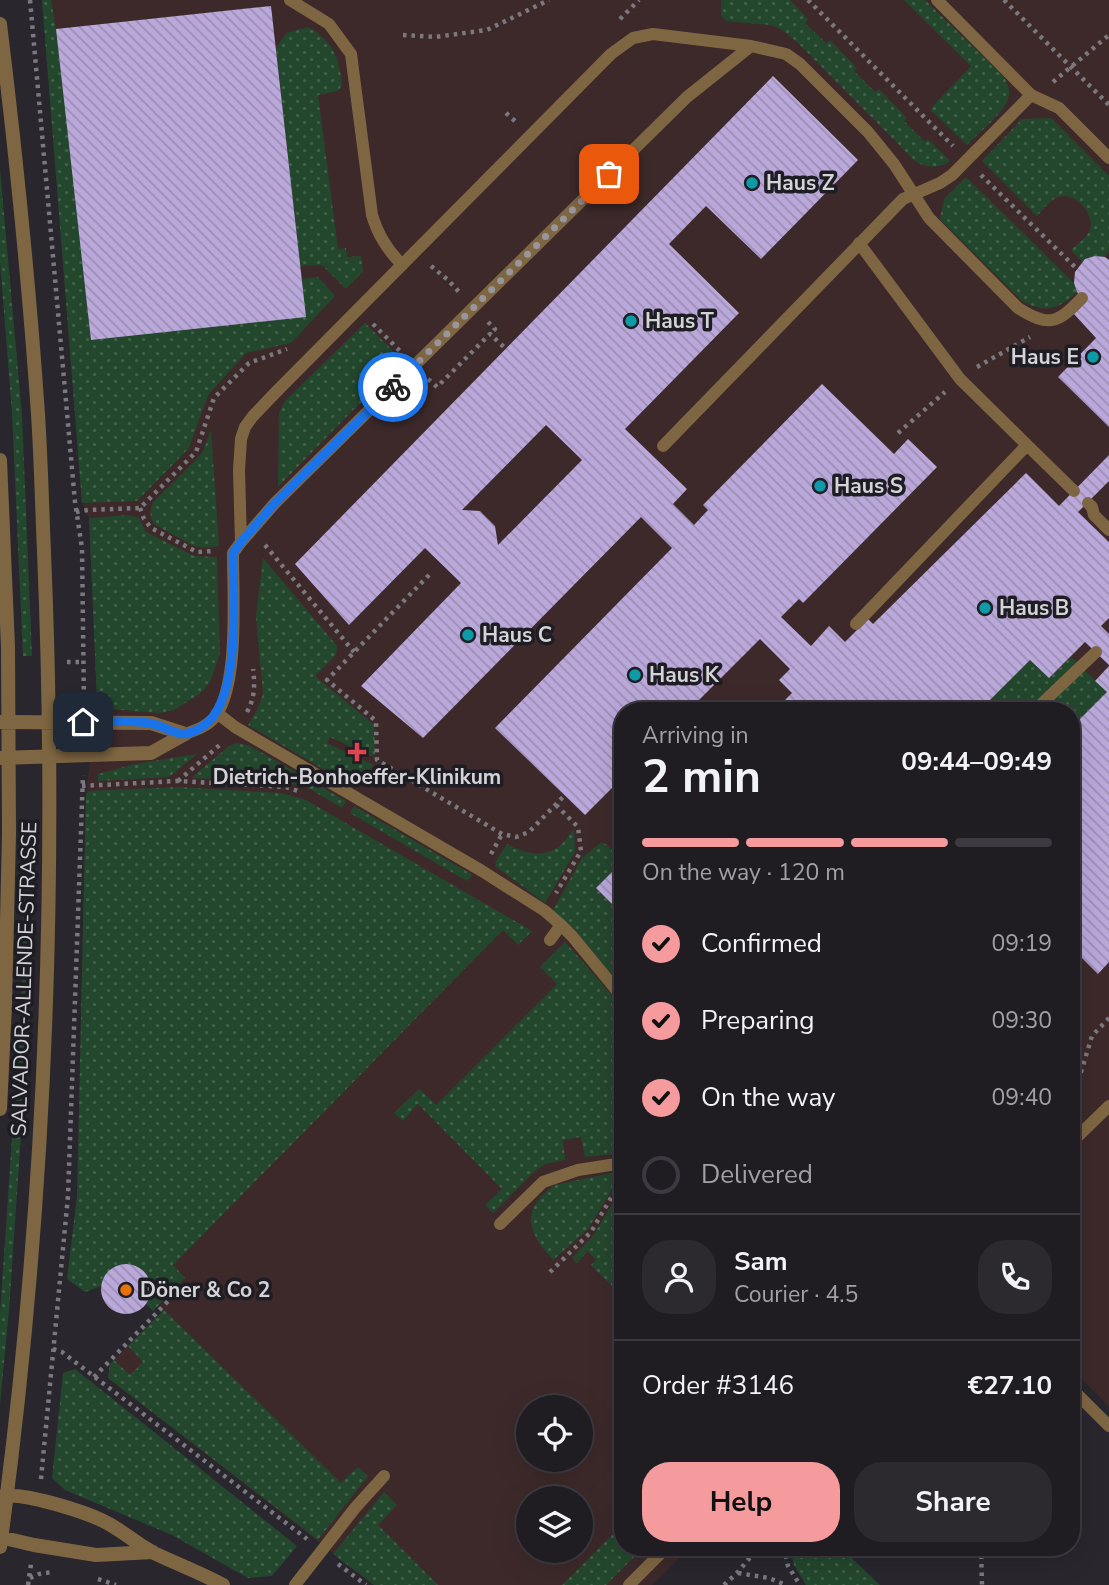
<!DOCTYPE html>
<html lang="en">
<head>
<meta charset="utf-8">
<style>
	body { margin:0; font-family:"Nunito Sans",sans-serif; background:#2c292f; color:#f1f3f6; height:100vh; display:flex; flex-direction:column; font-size:26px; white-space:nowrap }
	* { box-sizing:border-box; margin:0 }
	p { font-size:23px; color:#a1a1a5 }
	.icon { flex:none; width:38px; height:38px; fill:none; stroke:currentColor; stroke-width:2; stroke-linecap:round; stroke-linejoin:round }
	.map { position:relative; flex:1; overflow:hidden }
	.panel { position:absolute; left:614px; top:702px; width:466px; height:854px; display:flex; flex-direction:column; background:#1f1c22; border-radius:28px; box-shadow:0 7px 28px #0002,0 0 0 2px #3c3a40 }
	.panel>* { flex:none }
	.controls { position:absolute; left:516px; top:1395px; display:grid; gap:14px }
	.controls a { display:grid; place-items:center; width:77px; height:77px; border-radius:50%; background:#1f1c22; box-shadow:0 7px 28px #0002,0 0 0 2px #3c3a40; font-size:35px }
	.pin { position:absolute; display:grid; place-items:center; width:60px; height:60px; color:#fff; margin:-30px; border-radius:14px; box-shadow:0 4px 10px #0006 }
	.courier { position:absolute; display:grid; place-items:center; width:70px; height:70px; margin:-35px; border:5px solid #1a73e8; border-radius:50%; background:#fff; color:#222; box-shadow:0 2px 9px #0007 }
	.headline em { font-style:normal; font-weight:700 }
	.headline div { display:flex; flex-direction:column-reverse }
	.headline { display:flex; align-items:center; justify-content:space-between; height:119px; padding:0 28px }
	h1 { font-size:46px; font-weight:700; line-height:52px }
	.bar { display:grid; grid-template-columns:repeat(4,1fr); gap:10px 7px; align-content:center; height:84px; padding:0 28px }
	.bar i { height:9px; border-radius:5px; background:#3c3a40 }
	.bar .active { background:#f59b9d }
	.bar p { grid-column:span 4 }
	.line { display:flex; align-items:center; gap:18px; padding:0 28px; border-top:2px solid #3c3a40 }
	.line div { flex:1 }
	.round { display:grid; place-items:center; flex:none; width:74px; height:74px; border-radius:28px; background:#2c292f }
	ol { padding:0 28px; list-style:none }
	li { display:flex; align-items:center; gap:21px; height:77px }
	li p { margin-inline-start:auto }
	li .icon { padding:7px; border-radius:50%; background:#f59b9d; color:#111; stroke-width:4 }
	li:last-child { color:#a1a1a5 }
	li i { width:38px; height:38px; border:4px solid #3c3a40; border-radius:50% }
	.cta { display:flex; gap:14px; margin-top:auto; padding:14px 28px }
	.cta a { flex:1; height:80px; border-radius:28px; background:#f59b9d; color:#111; font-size:28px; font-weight:700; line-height:80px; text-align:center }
	.cta a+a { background:#2c292f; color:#f1f3f6 }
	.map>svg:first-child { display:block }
	.medical { fill:#3d292a; fill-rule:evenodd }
	.grass { fill:url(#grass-dots) }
	.building { fill:url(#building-back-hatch); fill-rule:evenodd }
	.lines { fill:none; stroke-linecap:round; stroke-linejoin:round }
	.path { stroke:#7b797f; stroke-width:4.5; stroke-dasharray:3.5 5; stroke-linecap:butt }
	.service { stroke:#7f6642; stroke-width:12 }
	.minor { stroke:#7f6642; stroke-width:14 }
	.done { stroke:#98969c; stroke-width:7; stroke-dasharray:0 12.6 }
	.route { stroke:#1a73e8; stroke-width:9 }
	.culture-dot { fill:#0f9aa8; stroke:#1f1d24; stroke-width:2.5 }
	.health-dot { fill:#e0444e; stroke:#1f1d24; stroke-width:2.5 }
	.food-dot { fill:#e8710a; stroke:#1f1d24; stroke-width:2.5 }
	.labels { text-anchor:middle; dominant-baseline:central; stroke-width:7; stroke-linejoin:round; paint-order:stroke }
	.poi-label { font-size:21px; font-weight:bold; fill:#d4d3d8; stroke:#1f1d24; text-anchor:start }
	.street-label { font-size:21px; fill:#d4d3d8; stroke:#1f1d24 }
</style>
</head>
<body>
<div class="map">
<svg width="1109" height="1585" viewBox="0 0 1109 1585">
	<defs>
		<pattern id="grass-dots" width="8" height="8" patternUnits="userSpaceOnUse" patternTransform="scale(1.75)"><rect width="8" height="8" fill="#23472d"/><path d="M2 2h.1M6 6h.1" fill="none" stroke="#42614b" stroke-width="1.8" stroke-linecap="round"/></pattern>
		<pattern id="building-back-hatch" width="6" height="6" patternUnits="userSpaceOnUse" patternTransform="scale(1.75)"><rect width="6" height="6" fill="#baa8db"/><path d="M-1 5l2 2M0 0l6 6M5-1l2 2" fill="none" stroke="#9c8eb4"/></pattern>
	</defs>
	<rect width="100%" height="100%" fill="#29262e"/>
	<!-- medical -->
	<path class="medical" d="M42,0H1109V1407L1071,1368V710H623V1547H690L652,1585H374L108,1378L110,1364L164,1310L160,1305L185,1278L71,1249L77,1197L86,794L97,702L89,518L82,503ZM528,1407H581V1460H528ZM528,1498H581V1550H528Z"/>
	<!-- grass -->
	<path class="grass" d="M42,0H51L56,29L301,279L318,277L335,296L291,343L246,353L208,395L189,448L137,501L82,503Z
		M721,0H790L808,19L805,23L826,43L830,40L857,68L854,71L875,92L879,89L907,118L904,121L925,142L928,139L950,161C939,169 927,168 915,161L796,41L782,30L771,25L726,21L721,15Z
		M904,0H925L1005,78C1007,84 1010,88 1009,95C1007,111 978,133 967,145L930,109L971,66Z
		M308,27C333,41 339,57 342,85L338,91L318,95L338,249L346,248L347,257L361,256L363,272L346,289L322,265L300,266L276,48L286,33Z
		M1051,118L1109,176V251L1092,272L1071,250C1077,244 1087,238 1090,230C1095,215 1078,195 1062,196C1052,197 1044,209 1037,216L982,161L1022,119Z
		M0,169L22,415L32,656H23L12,413L0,262Z
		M966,177L1080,289C1060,309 1046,315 1021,300L940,219L944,199Z
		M365,323L404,362L350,413L278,487L279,414L284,402Z
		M211,430L219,546L203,548L194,546L154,524C149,516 150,509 154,501L196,460L203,451Z
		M128,515L139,518L146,532L194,556L217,557L220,653L210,682L201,693L174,710L160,713L109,709L97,702L89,518Z
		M263,558L337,646L336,655L315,676L374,725L375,754L371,756L330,737L327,743L374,765L354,787L248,725L257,710L263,694L256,617Z
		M1071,657L1107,692L1071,728V710H980L1030,660L1049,678Z
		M236,743L250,746L346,801L342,808L310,789L286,782L191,778L229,746Z
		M197,754L169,777L98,781V774L135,764Z
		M178,787L281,793L306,800L532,931L518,945L503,930L173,1265L185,1278L153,1311L146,1304C164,1267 113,1246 101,1286L85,1292L67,1279L77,1197L86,794L89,791Z
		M354,806L473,875L467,881L350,813Z
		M25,826L33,827L30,1004L9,1310L0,1405V1314L21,1004Z
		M574,829L575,852L545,903L495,866L496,861L507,844C523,852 541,859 558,847C564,843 569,835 574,829Z
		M600,843L606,844L623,861L596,888L623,915V989L576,931L553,910L582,858Z
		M565,942L613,996L623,1013V1153L585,1157L581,1137L563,1140L565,1160L545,1164L534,1172L493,1213L485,1205L502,1189L418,1104L403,1121L394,1113L419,1089L436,1105L557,984L540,967Z
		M616,1172L619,1178L588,1229L553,1260C527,1232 520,1209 555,1185Z
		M623,1185V1297L591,1265L596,1260L588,1251L577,1263L572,1258L593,1236Z
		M164,1310L341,1483L358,1467L368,1476L318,1540L108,1378L110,1364L114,1360L130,1375L143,1362L128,1346Z
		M75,1369L297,1546L272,1576L248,1578L172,1535L65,1490L52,1478L63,1373Z
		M384,1492L397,1505L378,1525L438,1585H374L333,1554Z
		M623,1524V1547H644L606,1585H562Z
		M789,1547H840L880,1585H806L794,1565Z"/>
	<!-- building -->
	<path class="building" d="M271,6L306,317L91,340L56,29Z
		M773,76L858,160L761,259L706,206L669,244L739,313L625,429L687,489L673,504L694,525L708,510L703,505L822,384L894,454L908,439L937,467L803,603L799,599L781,617L811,646L829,626L845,642L868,619L873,624L1026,473L1059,506L1109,455V481L1078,512L1109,542V618L1101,626L1109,634V665L1085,642L1049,678L1030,660L980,710H775L792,693L779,680L790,669L760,639L689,710H623V777L585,815L495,728L672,548L641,517L423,738L361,686L461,583L425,548L349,625L295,564ZM546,425L582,460L498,545L495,526L480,511L462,510Z
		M1095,256L1105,257L1109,260V427L1058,377L1096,338L1074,314L1085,302L1077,292L1074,283L1075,272L1085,259Z
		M1109,666V962L1098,974L1071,947V728L1107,692L1095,681Z
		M623,861V915L596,888Z
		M101 1289a25 25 0 1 1 50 0a25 25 0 1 1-50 0Z"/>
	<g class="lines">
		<!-- path -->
		<path class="path" d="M30,0L75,502L82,548L84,704
			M808,0L953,146
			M1004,0L1109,105
			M620,19L639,0
			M403,35L435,37L487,30L549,0
			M1053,82L1109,35
			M506,113L516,122
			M981,175L1077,269
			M431,266L448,280L460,293
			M488,322L495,329L490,334
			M373,324L402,353
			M977,367L1030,337
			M428,379L437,387L490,334L506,349
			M898,433L945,392
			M140,508L144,519L151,528L197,552L213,551
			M76,512L88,510L140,508L196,452L214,398L249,363L287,349
			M265,545L354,652
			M429,575L327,680L376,721L377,760L502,834L516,837L529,832L564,796
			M67,662H84
			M247,712C255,698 255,684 253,669
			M178,781L222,743
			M82,786L177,781L286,787L298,791
			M556,805L578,827L581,851L556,893
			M491,854L502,834
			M1071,1105L1092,1036L1109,1018
			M550,1272L591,1232L618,1186
			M53,1349L62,1352L307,1539
			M94,1377L179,1290L200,1291
			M41,1479L68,1196L83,775
			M784,1547L788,1566L800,1585
			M981,1547L982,1585
			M338,1564L366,1585
			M738,1573L769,1578L786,1585
			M30,1578L39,1574L52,1572
			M98,1579L116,1585
			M28,1585L31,1564
			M724,1585L737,1573L759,1547"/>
		<!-- service -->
		<path class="service" d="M290,0L329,24L351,54L372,215C378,235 387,249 402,265
			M937,0L1031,95L1059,108L1109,158
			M1027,445L1074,491
			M663,446L903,199L940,183L952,175L1031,95
			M1088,503L1092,507L1094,515L1109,530
			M241,542L275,503L687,97L751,46
			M856,624L1027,445L960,379L859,243
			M1035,710L1096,652
			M217,713L235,727L482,871L545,911L561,925
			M185,734C197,730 210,725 217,714C239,680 233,595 233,553L241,542L239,470L241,439L245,427L253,416L276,392L611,54L633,38L653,34L751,46L786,54L800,64L868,132L894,164L929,218L1018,308C1049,328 1058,323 1082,298
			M550,940L561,925L572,936L623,998
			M1071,1143L1109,1106
			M500,1224L543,1182L578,1170L623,1163
			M1071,1388L1109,1426
			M295,1585L355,1508L384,1476
			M629,1585L667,1547"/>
		<!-- minor -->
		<path class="minor" d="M0,24C16,154 29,284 38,414C41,460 42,506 44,552C58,884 45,1217 0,1547
			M0,460L8,647L9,834L5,1006L0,1109
			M1,722L151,723L185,734
			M0,758L151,753L185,734
			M0,1497C19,1490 90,1513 109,1524C124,1532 138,1545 154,1553C177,1564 201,1573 223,1585
			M0,1537L34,1545L96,1555L153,1552"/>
	</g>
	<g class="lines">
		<!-- done -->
		<path class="done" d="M393,387L609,174"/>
		<!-- route -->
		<path class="route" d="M83,722C102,722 136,719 153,724C163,726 173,733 183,734C189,734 198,730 203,726C242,702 233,595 233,553L241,542L275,503L393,387"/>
	</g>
	<!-- markers -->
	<g class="culture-dot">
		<circle cx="752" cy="183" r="7"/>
		<circle cx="631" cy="321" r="7"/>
		<circle cx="1093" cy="357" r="7"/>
		<circle cx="820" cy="486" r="7"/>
		<circle cx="985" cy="608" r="7"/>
		<circle cx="468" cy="635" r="7"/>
		<circle cx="635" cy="675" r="7"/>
	</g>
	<path class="health-dot" d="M353.5 741.5h7v7h7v7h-7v7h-7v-7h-7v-7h7z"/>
	<circle class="food-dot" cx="126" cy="1290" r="7"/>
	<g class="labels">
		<!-- poi labels -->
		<g class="poi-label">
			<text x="766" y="183">Haus Z</text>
			<text x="645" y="321">Haus T</text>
			<text x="1079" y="357" text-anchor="end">Haus E</text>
			<text x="834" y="486">Haus S</text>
			<text x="999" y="608">Haus B</text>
			<text x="482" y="635">Haus C</text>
			<text x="649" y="675">Haus K</text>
			<text x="357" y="777" text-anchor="middle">Dietrich-Bonhoeffer-Klinikum</text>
			<text x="140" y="1290">Döner &amp; Co 2</text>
		</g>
		<!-- street labels -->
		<g class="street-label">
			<text transform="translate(24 979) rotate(-88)">SALVADOR-ALLENDE-STRASSE</text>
		</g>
	</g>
</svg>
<div class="controls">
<a><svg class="icon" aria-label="locate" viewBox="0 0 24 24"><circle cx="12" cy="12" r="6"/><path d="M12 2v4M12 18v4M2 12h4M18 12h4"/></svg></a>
<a><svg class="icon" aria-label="layers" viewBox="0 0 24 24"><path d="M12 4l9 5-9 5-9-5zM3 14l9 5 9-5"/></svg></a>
</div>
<div class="pin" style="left:609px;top:174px;background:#ea580c"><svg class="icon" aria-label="bag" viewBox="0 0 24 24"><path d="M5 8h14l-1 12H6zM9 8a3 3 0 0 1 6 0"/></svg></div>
<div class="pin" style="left:83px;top:722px;background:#1f2937"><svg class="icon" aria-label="home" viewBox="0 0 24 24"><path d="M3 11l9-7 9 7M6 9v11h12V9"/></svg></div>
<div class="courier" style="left:393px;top:387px"><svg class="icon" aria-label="bike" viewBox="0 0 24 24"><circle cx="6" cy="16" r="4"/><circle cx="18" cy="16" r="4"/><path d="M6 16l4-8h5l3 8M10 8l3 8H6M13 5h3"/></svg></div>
<section class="panel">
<div class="headline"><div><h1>2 min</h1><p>Arriving in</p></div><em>09:44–09:49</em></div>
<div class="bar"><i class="active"></i><i class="active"></i><i class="active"></i><i></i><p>On the way · 120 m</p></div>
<ol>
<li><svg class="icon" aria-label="check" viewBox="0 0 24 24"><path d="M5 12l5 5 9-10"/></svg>Confirmed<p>09:19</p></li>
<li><svg class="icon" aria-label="check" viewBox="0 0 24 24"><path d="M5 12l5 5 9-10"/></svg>Preparing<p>09:30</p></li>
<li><svg class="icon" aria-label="check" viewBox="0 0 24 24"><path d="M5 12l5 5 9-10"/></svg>On the way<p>09:40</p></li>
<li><i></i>Delivered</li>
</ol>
<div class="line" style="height:126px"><a class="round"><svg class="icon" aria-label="person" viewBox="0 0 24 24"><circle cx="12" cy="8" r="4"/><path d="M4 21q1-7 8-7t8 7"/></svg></a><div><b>Sam</b><p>Courier · 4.5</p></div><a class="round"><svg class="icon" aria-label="phone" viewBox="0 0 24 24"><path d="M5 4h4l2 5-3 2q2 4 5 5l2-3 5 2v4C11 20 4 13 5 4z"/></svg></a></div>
<div class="line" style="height:91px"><div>Order #3146</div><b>€27.10</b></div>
<div class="cta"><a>Help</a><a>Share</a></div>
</section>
</div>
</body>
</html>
